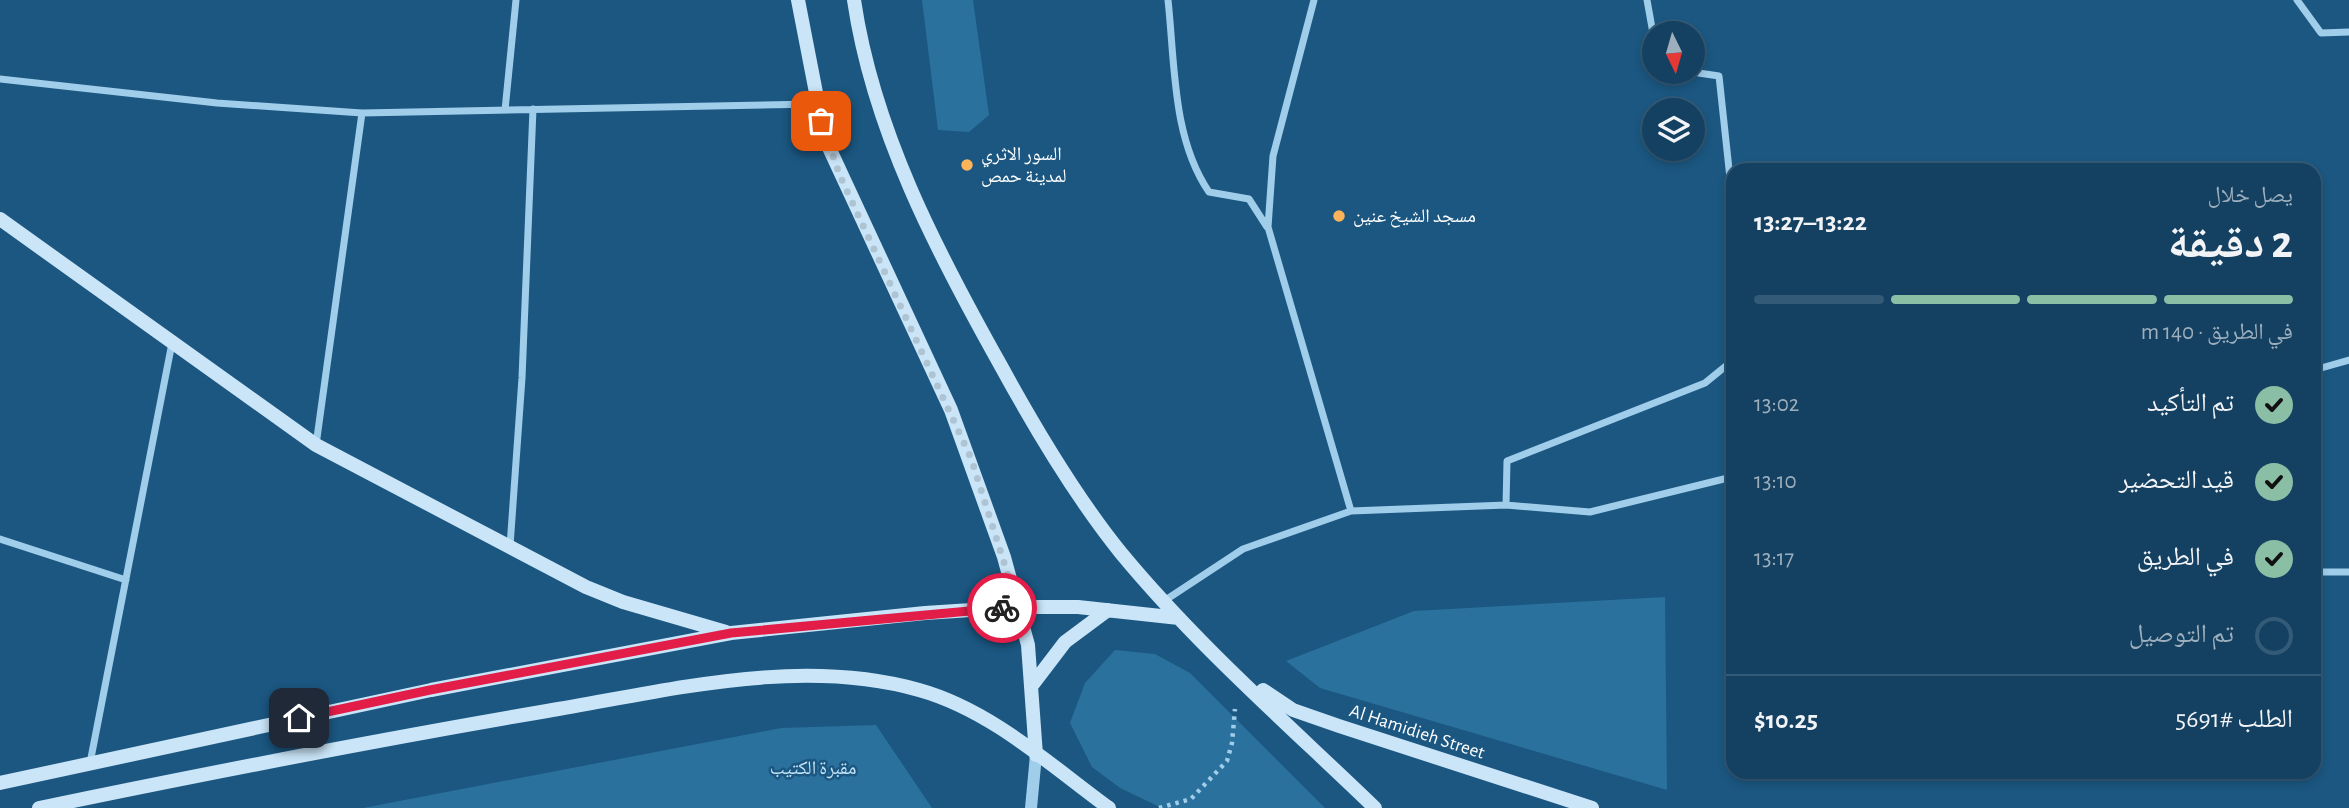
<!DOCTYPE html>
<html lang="ar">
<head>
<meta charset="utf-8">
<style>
	body { margin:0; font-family:"Alegreya Sans","Noto Naskh Arabic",sans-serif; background:#214c6a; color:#f1f3f6; direction:rtl; height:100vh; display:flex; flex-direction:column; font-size:26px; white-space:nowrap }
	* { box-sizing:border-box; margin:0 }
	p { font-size:23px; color:#9dafbd }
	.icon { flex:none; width:38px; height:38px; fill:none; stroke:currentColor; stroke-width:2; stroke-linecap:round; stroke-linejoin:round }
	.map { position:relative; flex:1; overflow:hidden; direction:ltr }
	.panel { position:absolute; left:1726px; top:163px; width:595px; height:616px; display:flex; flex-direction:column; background:#144161; border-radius:21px; box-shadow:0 4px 10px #0003,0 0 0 2px #335a76; direction:rtl }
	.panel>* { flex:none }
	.needle { width:46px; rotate:175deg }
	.buttons { position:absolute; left:1642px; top:21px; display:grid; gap:14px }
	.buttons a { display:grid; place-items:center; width:63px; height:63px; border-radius:50%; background:#144161; box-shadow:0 4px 10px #0003,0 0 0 2px #335a76; font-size:35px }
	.pin { position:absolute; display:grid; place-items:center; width:60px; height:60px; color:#fff; margin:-30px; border-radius:14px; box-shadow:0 4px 10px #0006 }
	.courier { position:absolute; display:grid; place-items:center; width:70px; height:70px; margin:-35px; border:5px solid #e11d48; border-radius:50%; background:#fff; color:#222; box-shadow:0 2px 9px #0007 }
	.overview em { font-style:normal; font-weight:700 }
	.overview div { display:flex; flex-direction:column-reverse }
	.overview { display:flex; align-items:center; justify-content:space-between; height:119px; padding:0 28px }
	h1 { font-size:46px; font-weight:700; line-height:52px }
	.bar { display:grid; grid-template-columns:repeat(4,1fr); gap:10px 7px; align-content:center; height:84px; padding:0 28px }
	.bar i { height:9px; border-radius:5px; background:#335a76 }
	.bar .active { background:#8abfa5 }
	.bar p { grid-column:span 4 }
	.line { display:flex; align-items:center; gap:18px; padding:0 28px; border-top:2px solid #335a76 }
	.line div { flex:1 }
	ol { padding:0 28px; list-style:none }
	li { display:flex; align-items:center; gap:21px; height:77px }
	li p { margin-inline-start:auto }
	li .icon { padding:7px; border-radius:50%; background:#8abfa5; color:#111; stroke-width:4 }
	li:last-child { color:#9dafbd }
	li i { width:38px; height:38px; border:4px solid #335a76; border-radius:50% }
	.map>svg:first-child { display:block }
	.green { fill:#2a719e }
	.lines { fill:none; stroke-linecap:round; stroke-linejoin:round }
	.path { stroke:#9fcdea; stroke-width:4.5; stroke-dasharray:3.5 5; stroke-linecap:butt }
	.minor { stroke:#9fcdea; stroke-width:7 }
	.tertiary { stroke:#9fcdea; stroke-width:12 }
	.secondary { stroke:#cae5f8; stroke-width:14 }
	.done { stroke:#afc4d3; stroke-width:7; stroke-dasharray:0 12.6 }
	.route { stroke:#e11d48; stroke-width:9 }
	.poi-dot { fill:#fcb45b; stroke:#1b5781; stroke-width:2.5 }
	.labels { text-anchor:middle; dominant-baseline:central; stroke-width:5; stroke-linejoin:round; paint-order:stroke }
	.poi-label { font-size:19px; fill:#fff; stroke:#1b5781; text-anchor:start }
	.street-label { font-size:19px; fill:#fff; stroke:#1b5781 }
	.park-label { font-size:19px; fill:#c3e3f8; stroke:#1b5781 }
</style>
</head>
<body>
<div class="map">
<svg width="2349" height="808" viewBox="0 0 2349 808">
	<rect width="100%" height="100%" fill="#1b5781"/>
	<!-- green -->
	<path class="green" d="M922,0H973L989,115L969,132L938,130Z
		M1665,597L1667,790L1320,688L1286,661L1414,611Z
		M1115,650L1155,654L1190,673L1325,808H1162L1120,788L1092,767L1070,723L1085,683Z
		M876,725L932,808H363L781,728Z"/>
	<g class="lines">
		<!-- path -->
		<path class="path" d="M1159,808L1191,799L1227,761L1232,743L1235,709"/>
		<!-- minor -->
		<path class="minor" d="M1168,0C1175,63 1172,138 1209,192L1249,199L1267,227
			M1314,0L1273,156L1268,227L1351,511
			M1647,0L1654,39
			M2297,0L2321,33L2349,32
			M1692,72L1719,76L1732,197
			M0,79L217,103L362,113L817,104
			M505,110L516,0
			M2314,370L2349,360
			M316,445L362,113
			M1506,505L1507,461L1705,383L1732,361
			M0,539L126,580
			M510,546L522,378L533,109
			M2314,572H2349
			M1164,601L1243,549L1351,511L1506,505L1590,512L1732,477
			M90,763L172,343"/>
		<!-- tertiary -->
		<path class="tertiary" d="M1031,808L1036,755"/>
		<!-- secondary -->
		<path class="secondary" d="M798,0L825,139L951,410L1004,557L1028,645L1036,755
			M854,0C873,130 937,252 1001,366C1036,430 1075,496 1121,553C1197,645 1289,725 1375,808
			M0,219L316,445L586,587L623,602L726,632
			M1033,684L1065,642L1108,610
			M1263,690L1293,710L1339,726L1592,808
			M0,783L431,690L731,633L925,613L1018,607H1078L1179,618
			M39,808C208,773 377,740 547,711C668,691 798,656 919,690C991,710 1050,765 1109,808"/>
	</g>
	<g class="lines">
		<!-- done -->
		<path class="done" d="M821,121L840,176L971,458L1018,607L1002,608"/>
		<!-- route -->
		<path class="route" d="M299,718L430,690L731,633L1002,608"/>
	</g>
	<!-- markers -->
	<g class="poi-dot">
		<circle cx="967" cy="165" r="7"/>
		<circle cx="1339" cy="216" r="7"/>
	</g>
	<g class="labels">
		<!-- poi labels -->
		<g class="poi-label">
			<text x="981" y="154">السور الاثري<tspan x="981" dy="22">لمدينة حمص</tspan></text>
			<text x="1353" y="216">مسجد الشيخ عنين</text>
		</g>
		<!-- street labels -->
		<g class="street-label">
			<text transform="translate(1417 732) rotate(18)">Al Hamidieh Street</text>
		</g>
		<!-- park labels -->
		<g class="park-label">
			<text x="813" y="768">مقبرة الكتيب</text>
		</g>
	</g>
</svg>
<div class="buttons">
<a><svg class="needle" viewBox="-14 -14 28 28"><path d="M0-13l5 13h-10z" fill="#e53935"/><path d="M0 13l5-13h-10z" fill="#9dafbd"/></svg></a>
<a><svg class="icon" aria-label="layers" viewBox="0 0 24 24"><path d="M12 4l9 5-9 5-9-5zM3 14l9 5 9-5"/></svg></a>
</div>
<div class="pin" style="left:821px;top:121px;background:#ea580c"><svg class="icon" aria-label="bag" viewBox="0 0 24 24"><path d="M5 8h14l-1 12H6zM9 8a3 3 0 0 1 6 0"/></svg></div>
<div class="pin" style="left:299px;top:718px;background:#1f2937"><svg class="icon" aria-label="home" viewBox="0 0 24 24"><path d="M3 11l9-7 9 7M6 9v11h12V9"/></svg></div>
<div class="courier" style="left:1002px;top:608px"><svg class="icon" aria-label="bike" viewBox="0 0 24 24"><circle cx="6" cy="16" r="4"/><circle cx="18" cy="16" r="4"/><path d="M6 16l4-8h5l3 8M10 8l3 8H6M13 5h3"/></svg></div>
<section class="panel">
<div class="overview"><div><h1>2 دقيقة</h1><p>يصل خلال</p></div><em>13:22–13:27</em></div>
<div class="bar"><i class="active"></i><i class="active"></i><i class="active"></i><i></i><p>في الطريق · 140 m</p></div>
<ol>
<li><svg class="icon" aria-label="check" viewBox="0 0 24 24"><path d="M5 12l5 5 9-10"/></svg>تم التأكيد<p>13:02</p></li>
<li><svg class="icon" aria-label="check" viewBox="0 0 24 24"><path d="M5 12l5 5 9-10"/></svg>قيد التحضير<p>13:10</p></li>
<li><svg class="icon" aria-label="check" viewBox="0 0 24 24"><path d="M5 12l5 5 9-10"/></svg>في الطريق<p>13:17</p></li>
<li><i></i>تم التوصيل</li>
</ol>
<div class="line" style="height:91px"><div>الطلب #5691</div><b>$10.25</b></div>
</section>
</div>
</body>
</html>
